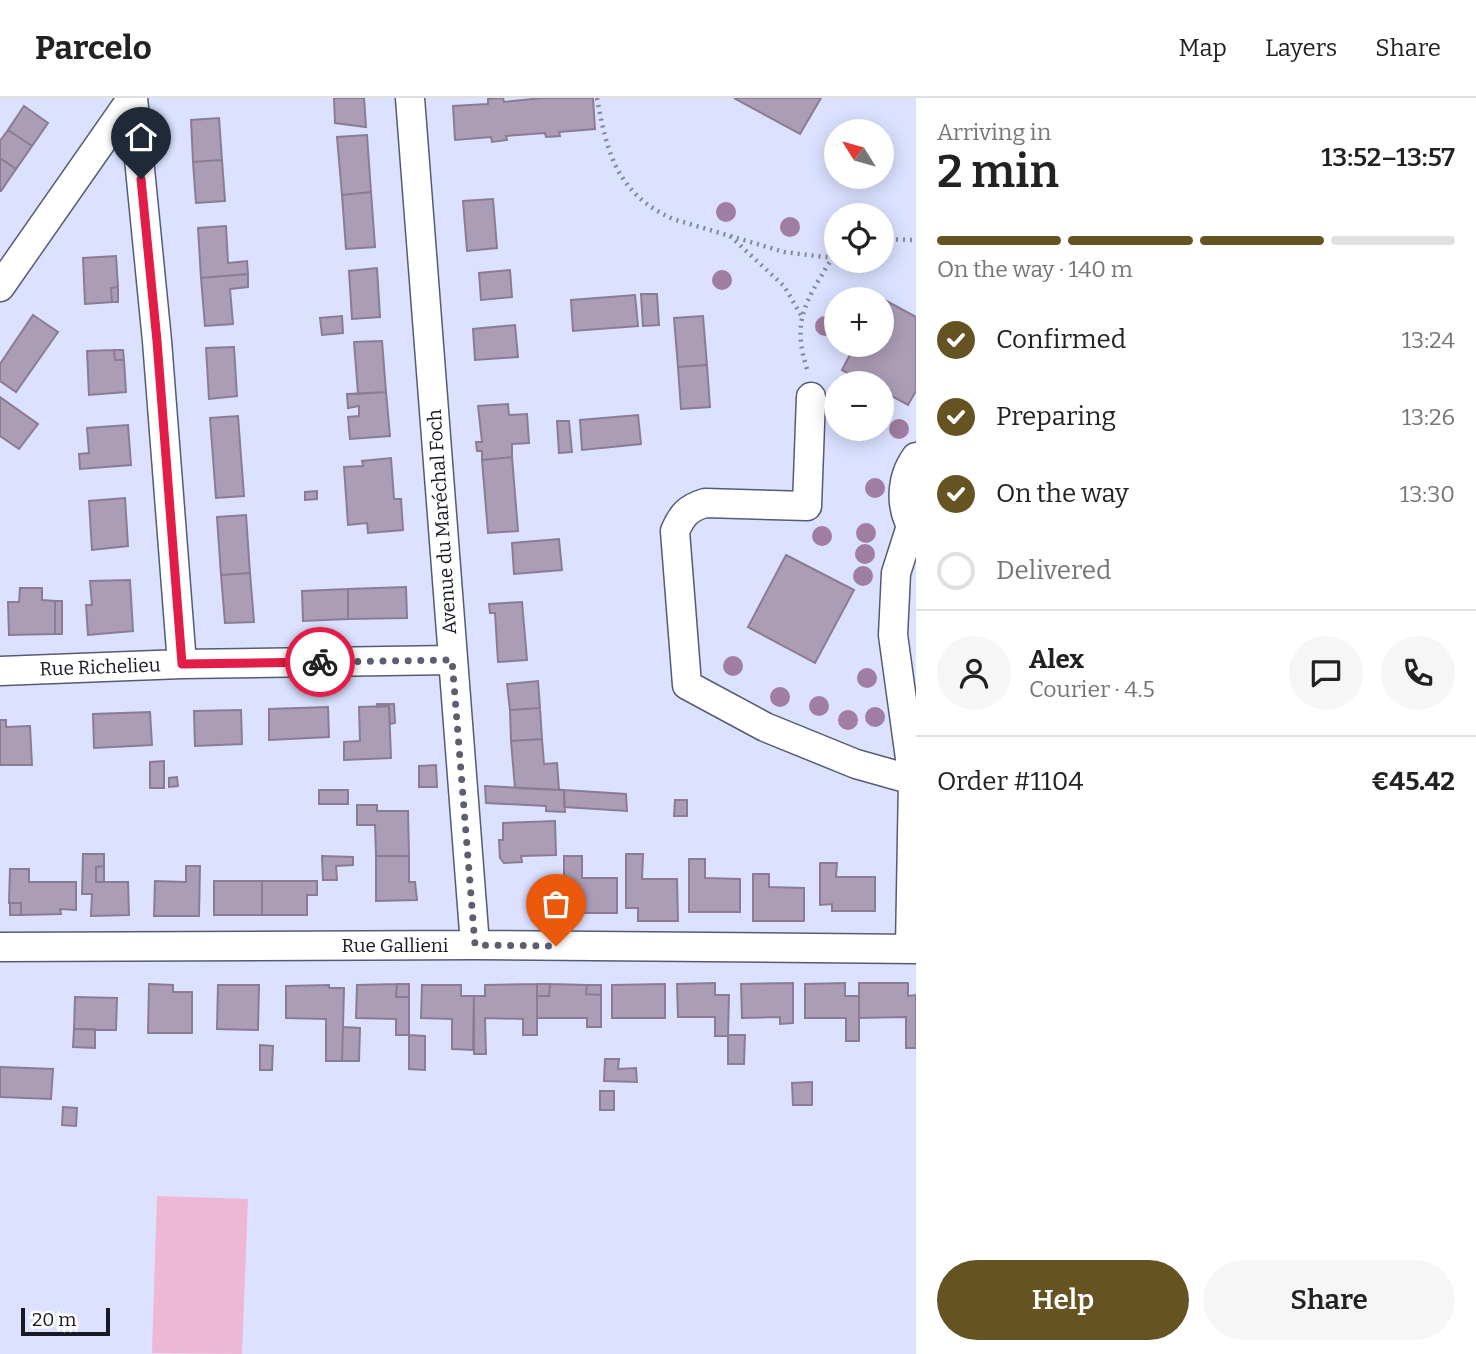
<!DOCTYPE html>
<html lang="en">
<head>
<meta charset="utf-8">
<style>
	body { margin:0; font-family:Bitter,serif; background:#f6f6f6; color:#222; height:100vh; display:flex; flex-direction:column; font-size:26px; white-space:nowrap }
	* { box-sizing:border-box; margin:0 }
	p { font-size:23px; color:#767676 }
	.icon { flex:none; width:38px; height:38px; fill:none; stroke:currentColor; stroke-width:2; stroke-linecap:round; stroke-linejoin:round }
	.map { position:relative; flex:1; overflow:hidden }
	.side { display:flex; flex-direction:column; background:#fff; width:560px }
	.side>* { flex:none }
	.needle { width:46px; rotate:307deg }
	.tools { position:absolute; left:824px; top:21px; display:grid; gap:14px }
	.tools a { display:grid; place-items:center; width:70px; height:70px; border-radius:50%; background:#fff; box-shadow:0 4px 18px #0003; font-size:35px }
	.scale { position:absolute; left:21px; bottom:18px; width:89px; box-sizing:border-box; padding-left:7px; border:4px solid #171923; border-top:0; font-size:19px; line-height:24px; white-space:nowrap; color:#171923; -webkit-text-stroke:5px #fff; paint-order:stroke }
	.pin { position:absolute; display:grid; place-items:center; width:60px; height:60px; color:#fff; margin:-72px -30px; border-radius:50% 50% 50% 0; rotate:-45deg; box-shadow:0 0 7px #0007 }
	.pin .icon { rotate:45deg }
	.courier { position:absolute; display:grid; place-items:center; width:70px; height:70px; margin:-35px; border:5px solid #e11d48; border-radius:50%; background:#fff; color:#222; box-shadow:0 2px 9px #0007 }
	.overview em { font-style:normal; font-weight:600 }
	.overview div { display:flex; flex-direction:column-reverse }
	.overview { display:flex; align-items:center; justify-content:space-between; height:119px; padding:0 21px }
	h1 { font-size:46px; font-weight:600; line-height:52px }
	.bar { display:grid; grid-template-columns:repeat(4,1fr); gap:10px 7px; align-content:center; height:84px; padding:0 21px }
	.bar i { height:9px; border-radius:5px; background:#e0e0e0 }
	.bar .on { background:#655422 }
	.bar p { grid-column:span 4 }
	.line { display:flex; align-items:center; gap:18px; padding:0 21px; border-top:2px solid #e0e0e0 }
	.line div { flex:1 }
	.round { display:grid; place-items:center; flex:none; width:74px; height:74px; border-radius:37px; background:#f6f6f6 }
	ol { padding:0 21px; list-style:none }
	li { display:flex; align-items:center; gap:21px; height:77px }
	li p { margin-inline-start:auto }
	li .icon { padding:7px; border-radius:50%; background:#655422; color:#fff; stroke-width:4 }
	li:last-child { color:#767676 }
	li i { width:38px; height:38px; border:4px solid #e0e0e0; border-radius:50% }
	.action { display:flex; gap:14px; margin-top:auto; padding:14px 21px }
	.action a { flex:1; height:80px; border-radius:42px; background:#655422; color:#fff; font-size:28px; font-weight:600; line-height:80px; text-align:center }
	.action a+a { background:#f6f6f6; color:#222 }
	header { display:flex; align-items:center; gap:42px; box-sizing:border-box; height:98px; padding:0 35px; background:#fff; border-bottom:2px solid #e0e0e0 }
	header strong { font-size:33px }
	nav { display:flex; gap:38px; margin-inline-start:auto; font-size:24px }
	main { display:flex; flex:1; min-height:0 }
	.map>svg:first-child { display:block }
	.green { fill:#eeb7d4 }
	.building { fill:#ac9db7; stroke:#8a7c95; stroke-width:2 }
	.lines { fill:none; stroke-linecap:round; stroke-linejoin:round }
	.street-casing { stroke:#565b74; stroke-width:31 }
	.path { stroke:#84889d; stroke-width:4.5; stroke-dasharray:2 5; stroke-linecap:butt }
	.street { stroke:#fff; stroke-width:28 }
	.tree { fill:#a07da2 }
	.done { stroke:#5c5f70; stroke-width:7; stroke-dasharray:0 12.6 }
	.route { stroke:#e11d48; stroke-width:9 }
	.labels { text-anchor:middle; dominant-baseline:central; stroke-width:7; stroke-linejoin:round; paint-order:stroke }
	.street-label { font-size:19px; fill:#171923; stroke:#fff }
</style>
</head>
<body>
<header>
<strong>Parcelo</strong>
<nav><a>Map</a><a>Layers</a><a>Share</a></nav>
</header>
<main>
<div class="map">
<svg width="916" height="1256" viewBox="0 0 916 1256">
	<rect width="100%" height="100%" fill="#dbe1ff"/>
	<!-- green -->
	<path class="green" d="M157,1098L248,1101L242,1256L152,1255Z"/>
	<!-- building -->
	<path class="building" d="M334,0H364L366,29L335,25Z
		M503,0L504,4L542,0H593L595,31L559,34L560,38L546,39L545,35L506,38L507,42L492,44L491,39L455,42L453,8L488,6V1Z
		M734,0H821L800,36Z
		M24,8L48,25L32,48L8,32Z
		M219,20L222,62L193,64L191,22Z
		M8,32L32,48L16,71L0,60V43Z
		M367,37L371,94L342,97L337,39Z
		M0,60L16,71L1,93H0Z
		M222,62L225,103L196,105L193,64Z
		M371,94L375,149L346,151L342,97Z
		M493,101L497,150L467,153L463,103Z
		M226,128L228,165L247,163L248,176L201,180L198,130Z
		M116,158L118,189L111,190L112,204L85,206L83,160Z
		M377,170L380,219L352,221L349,173Z
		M510,172L512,199L481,202L479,175Z
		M248,176V189L230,191L233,226L205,228L201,180Z
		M118,189V204H112L111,190Z
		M641,196H657L659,227L643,228Z
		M635,197L638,228L573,233L571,202Z
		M881,200L916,219V293L908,307L882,293V285H866L842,272L855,247H882Z
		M33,217L58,234L16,294L0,283V266Z
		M342,218L343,235L322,237L320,220Z
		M703,218L707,267L678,269L674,220Z
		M515,227L518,259L475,262L473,231Z
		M382,243L386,294L358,296L354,244Z
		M234,249L237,298L209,301L206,250Z
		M114,252H123L124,262H115Z
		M114,252L115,262H124L126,294L89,297L87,253Z
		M707,267L710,309L681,311L678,269Z
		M386,294L390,338L350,341L348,319L359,318V308L348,310L347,296Z
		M0,299L38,326L19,351L0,338Z
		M508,306L509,317L527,316L529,345L512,346V359L482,362V353H477L476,344H482L478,308Z
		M638,317L641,346L582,352L580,322Z
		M238,318L244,398L216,400L210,320Z
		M557,323H569L572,354L559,355Z
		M128,327L131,367L80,371L79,356L89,355L87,330Z
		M512,359L518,433L488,435L482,362Z
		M391,360L394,401H401L403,432L368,435L367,425L348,427L344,369L363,368L362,363Z
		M317,393V401L305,402V394Z
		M125,400L128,448L92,452L89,403Z
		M246,417L250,475L221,477L217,419Z
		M559,441L562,472L514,476L512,445Z
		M786,457L854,492L815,565L748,529Z
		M250,475L254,524L225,525L221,477Z
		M130,482L133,533L88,537L86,507H92L90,483Z
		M406,489L407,520L348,521V491Z
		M20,490H42V502L55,503V536L9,537L8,504H19Z
		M348,491V521L303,523L302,493Z
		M55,503H62V536H55Z
		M522,504L527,562L498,564L495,515H490L489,506Z
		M538,583L540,610L510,612L507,586Z
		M377,606H394L395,625L390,626L389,608L377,609Z
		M389,608L391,660L344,662V644L360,643L359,609Z
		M328,609L329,639L269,642V611Z
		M540,610L542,641L511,643L510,612Z
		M241,612L242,646L195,648L194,613Z
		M150,614L152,647L94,650L93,616Z
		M0,622H6V629L30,628L32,667H0Z
		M542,641L544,666L557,665L559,692L515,690L511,643Z
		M164,663V690H150V664Z
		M436,667L437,689H419V668Z
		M177,679L178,688L169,689V680Z
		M485,688L564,692L565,714L546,713V708L486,705Z
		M319,692H348V706H319Z
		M564,692L626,696L627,713L564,709Z
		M675,702H687V718H674Z
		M357,707H377V713H408L409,758H376L375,727H357Z
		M555,723L556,757L521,758L522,764L504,765L500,760L499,742H503V725Z
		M83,756H104V768L96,769V784H128L129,817L91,818L92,796H82Z
		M626,756H643L642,781H677L678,823H638V810H626Z
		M322,758L353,759V767L336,768L337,782H323Z
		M376,758H409V784H415L417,802L376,803Z
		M564,758H582V780H617V815H578L577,801H564Z
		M689,761H705V780L740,781V814H689Z
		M820,765H837L836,779H875V813H832V806L820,807Z
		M104,768V784H96V769Z
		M186,768H200L199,818H154L155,783L186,784Z
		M10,771H29V784H76V812L60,811L61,816L21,817V805H9Z
		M753,776H769V789L804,790V823H753Z
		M214,783H262V817H214Z
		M262,783H317V797H307V817H262Z
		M10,805H21V817H10Z
		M715,885V897H729L728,938H715V919H678L677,886Z
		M793,885V925L780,926V919L742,920L741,886Z
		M845,885V898H859V943H846V920H805V886Z
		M859,885H908V898L916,897V950H906V919L859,920Z
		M149,886L173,887V894H192V935H148Z
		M397,886L396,899H409V937H396V921L356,920L357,887Z
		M397,886H409V899H396Z
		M537,886V937H523V921L485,920L486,956H474V898H485V887Z
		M537,886H550L549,898H537Z
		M550,886L587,887L586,896L601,897V929H587V920H537V898H549Z
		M665,886V920H612V887Z
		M218,887H259L258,932L217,931Z
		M329,887V890H344L342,963H326V921L286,920V888Z
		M422,887H461V898H474L473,952L452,951V921L421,920Z
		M587,887H601V897L586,896Z
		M75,899L117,900L116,932L74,931Z
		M343,929L360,930L359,963H342Z
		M74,931H95V950L73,949Z
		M409,937L425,938V972L409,971Z
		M728,937H745L744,966H728Z
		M260,947L273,948L272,972H260Z
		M605,961H619L618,971L636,970L637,984L604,983Z
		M0,969L53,971L51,1001L0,999Z
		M812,984V1007H793L792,985Z
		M600,993H614V1012H600Z
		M63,1009L77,1010L76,1028L62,1027Z"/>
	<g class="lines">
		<!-- street casing -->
		<g class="street-casing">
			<path id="street" d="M133,0L157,243L182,566
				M410,0L475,847
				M0,189L132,0
				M811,299L807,408L705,405C688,410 682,417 675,433L687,587L765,629L856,666L913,682L893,537L896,475L911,428
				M916,359C900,381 899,413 916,435
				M0,573L182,566L452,562
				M0,849L475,847L916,851
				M910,850L913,682H916"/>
		</g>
		<!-- path -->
		<path class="path" d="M597,0C607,55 617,96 673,121L784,154L833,160
			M730,138L784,188L801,217
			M882,141L916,142
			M807,271C795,233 800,213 820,180C825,172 829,163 836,158"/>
		<!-- street -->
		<use href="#street" class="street"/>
	</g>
	<!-- trees -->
	<g class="tree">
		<circle cx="726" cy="114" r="10"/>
		<circle cx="790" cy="129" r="10"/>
		<circle cx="722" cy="182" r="10"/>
		<circle cx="825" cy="228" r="10"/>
		<circle cx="899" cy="331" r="10"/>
		<circle cx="875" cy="390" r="10"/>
		<circle cx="866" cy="435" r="10"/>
		<circle cx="822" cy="438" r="10"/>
		<circle cx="865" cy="456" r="10"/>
		<circle cx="863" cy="478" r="10"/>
		<circle cx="733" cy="568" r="10"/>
		<circle cx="867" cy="580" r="10"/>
		<circle cx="780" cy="599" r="10"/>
		<circle cx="819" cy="608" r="10"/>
		<circle cx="875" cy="619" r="10"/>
		<circle cx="848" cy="622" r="10"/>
	</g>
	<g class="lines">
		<!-- done -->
		<path class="done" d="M320,564L452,562L475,847L556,848"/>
		<!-- route -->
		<path class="route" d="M141,81L157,243L182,566L320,564"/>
	</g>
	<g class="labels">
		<!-- street labels -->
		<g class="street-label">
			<text transform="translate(442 424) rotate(-94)">Avenue du Maréchal Foch</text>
			<text transform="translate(100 569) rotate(-2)">Rue Richelieu</text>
			<text x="395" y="847">Rue Gallieni</text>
		</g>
	</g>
</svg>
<div class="tools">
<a><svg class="needle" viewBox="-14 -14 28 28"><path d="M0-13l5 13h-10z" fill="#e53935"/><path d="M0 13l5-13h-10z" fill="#767676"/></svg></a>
<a><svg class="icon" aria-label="locate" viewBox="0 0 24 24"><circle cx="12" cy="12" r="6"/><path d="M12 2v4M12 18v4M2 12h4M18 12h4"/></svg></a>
<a>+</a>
<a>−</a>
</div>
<div class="scale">20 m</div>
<div class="pin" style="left:556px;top:848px;background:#ea580c"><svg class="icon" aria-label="bag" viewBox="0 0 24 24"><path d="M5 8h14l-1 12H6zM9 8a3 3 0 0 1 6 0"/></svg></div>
<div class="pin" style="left:141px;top:81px;background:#1f2937"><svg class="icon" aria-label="home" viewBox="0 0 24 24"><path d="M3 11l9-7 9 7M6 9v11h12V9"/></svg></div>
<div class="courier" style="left:320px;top:564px"><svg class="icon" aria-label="bike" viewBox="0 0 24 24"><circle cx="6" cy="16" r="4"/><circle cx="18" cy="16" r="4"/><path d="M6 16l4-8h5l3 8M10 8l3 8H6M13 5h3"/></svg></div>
</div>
<section class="side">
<div class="overview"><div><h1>2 min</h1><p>Arriving in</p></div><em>13:52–13:57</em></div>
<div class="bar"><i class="on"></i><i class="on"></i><i class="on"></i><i></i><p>On the way · 140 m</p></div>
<ol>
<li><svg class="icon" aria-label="check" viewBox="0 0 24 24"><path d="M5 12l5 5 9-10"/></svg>Confirmed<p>13:24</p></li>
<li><svg class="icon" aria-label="check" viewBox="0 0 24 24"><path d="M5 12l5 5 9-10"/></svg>Preparing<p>13:26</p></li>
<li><svg class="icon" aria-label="check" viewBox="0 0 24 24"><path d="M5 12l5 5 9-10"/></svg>On the way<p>13:30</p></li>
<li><i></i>Delivered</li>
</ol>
<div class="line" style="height:126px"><a class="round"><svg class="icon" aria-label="person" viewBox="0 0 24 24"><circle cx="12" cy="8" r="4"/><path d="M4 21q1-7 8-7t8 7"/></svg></a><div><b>Alex</b><p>Courier · 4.5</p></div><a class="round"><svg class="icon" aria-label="chat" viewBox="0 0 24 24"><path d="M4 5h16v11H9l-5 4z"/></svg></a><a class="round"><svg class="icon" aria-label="phone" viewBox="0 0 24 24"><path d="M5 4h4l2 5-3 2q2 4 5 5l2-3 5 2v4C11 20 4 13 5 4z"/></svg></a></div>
<div class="line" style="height:91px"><div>Order #1104</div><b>€45.42</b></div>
<div class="action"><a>Help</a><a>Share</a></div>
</section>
</main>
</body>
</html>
